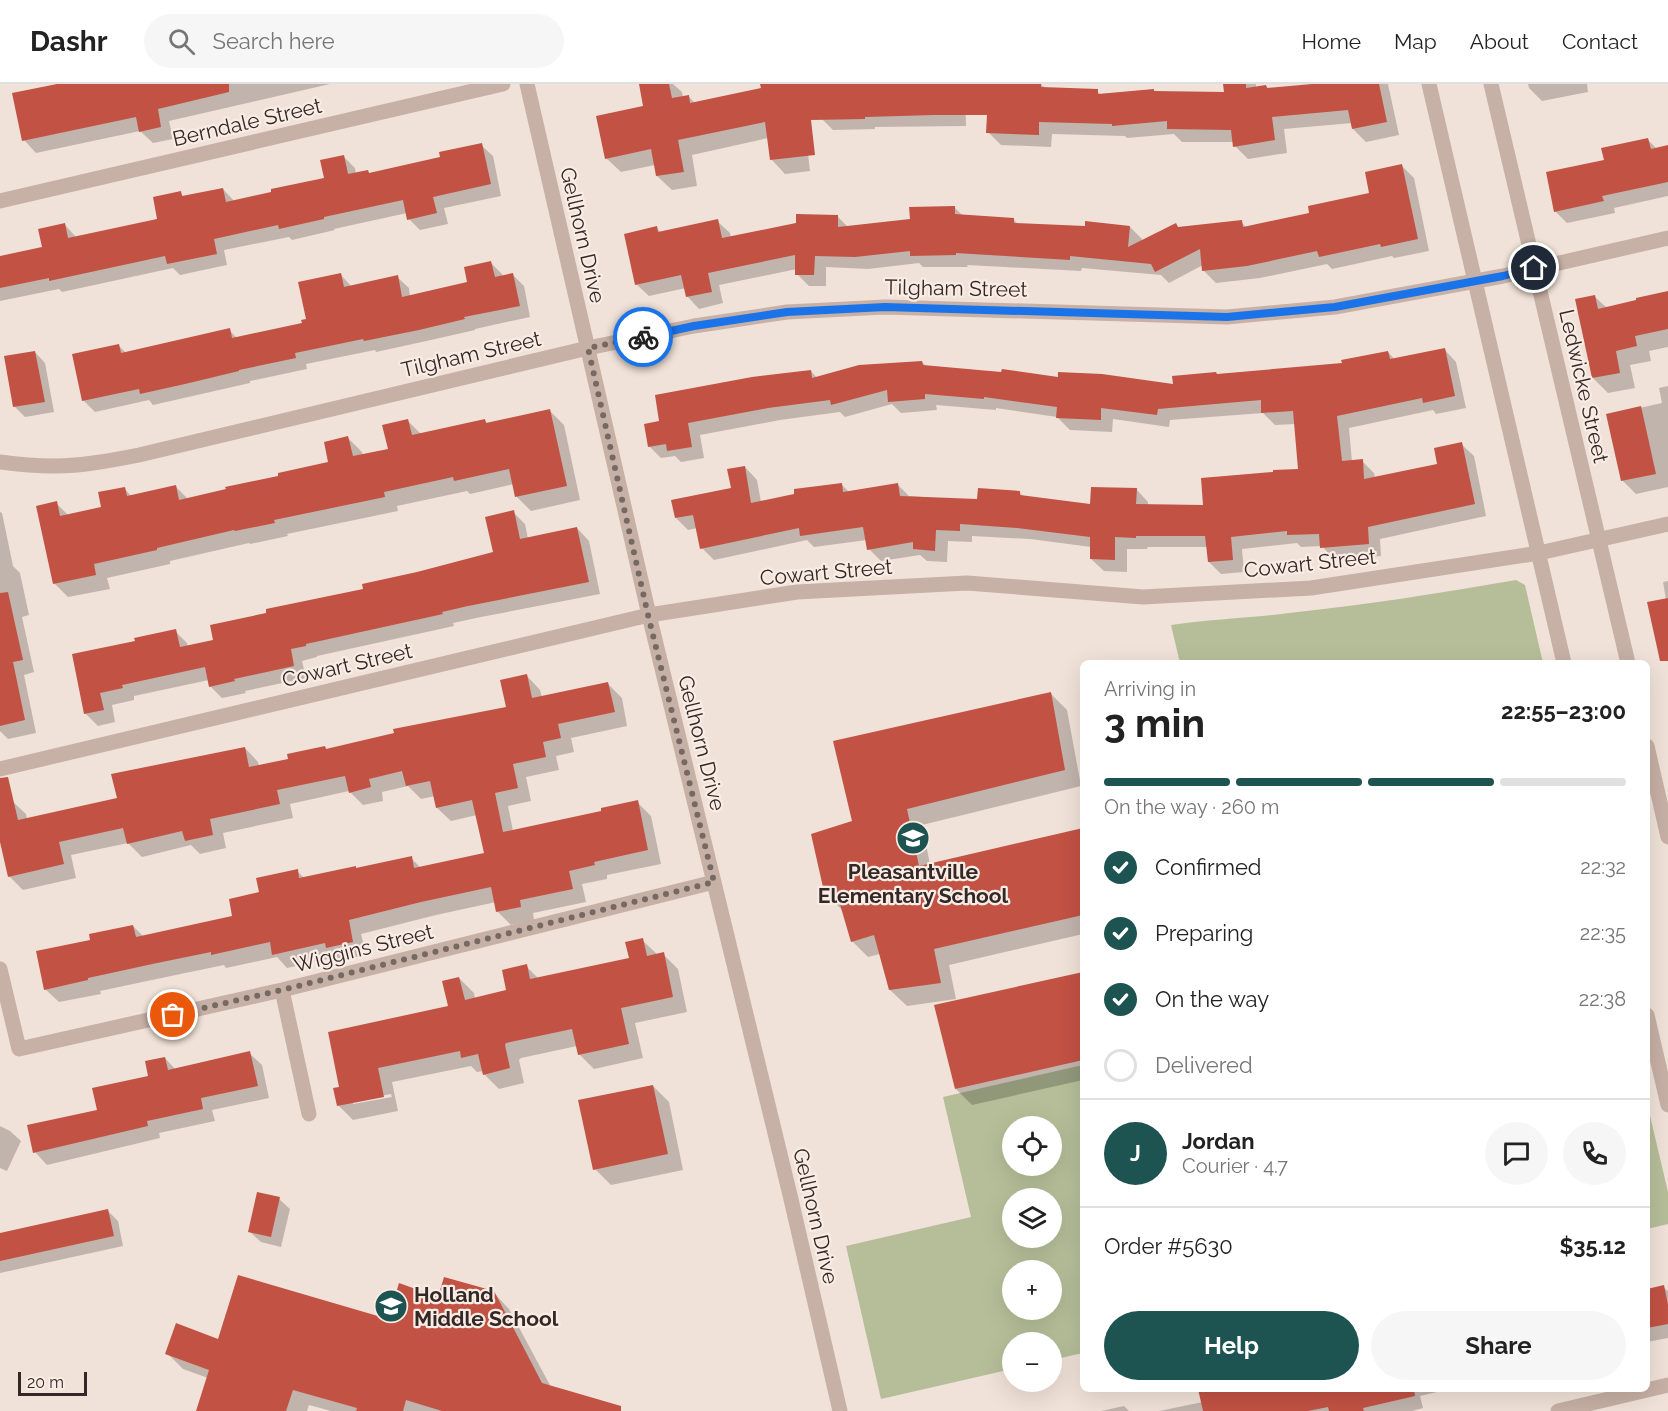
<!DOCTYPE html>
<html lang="en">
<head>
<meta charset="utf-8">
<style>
	body { margin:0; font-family:Raleway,sans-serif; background:#f6f6f6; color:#222; height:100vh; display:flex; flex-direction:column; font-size:22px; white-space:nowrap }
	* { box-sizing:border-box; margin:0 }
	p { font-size:20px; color:#767676 }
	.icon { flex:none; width:33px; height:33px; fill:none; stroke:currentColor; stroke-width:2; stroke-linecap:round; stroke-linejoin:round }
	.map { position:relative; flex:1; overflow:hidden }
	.side { position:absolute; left:1080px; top:576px; width:570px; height:732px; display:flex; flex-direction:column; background:#fff; border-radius:9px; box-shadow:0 6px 24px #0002 }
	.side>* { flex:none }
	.tools { position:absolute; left:1002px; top:1032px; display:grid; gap:12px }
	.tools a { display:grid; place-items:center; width:60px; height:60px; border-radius:50%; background:#fff; box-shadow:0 6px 24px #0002; font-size:30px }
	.scale { position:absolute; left:18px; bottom:15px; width:69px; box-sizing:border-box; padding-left:6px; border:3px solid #332826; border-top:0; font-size:16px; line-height:21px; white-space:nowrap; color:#332826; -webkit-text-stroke:4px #f8ece4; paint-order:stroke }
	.pin { position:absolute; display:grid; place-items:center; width:51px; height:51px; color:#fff; margin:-26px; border:3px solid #fff; border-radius:50%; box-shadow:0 2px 6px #0007 }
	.courier { position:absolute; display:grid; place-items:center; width:60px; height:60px; margin:-30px; border:4px solid #1a73e8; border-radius:50%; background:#fff; color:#222; box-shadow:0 2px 8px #0007 }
	.summary em { font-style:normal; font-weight:700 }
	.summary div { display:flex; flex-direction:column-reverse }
	.summary { display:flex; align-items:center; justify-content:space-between; height:102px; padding:0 24px }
	h1 { font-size:39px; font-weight:700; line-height:45px }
	.bar { display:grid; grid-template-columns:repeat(4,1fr); gap:9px 6px; align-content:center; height:72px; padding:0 24px }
	.bar i { height:8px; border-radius:4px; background:#e0e0e0 }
	.bar .active { background:#1d5350 }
	.bar p { grid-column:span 4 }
	.line { display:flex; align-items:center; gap:15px; padding:0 24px; border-top:2px solid #e0e0e0 }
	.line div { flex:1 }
	.round { display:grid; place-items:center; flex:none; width:63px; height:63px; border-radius:32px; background:#f6f6f6 }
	ol { padding:0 24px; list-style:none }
	li { display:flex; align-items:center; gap:18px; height:66px }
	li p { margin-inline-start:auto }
	li .icon { padding:6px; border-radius:50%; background:#1d5350; color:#fff; stroke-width:4 }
	li:last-child { color:#767676 }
	li i { width:33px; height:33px; border:3px solid #e0e0e0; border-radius:50% }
	.primary-button { display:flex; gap:12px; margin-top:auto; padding:12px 24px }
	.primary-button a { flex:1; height:69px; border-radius:36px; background:#1d5350; color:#fff; font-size:24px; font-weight:700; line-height:69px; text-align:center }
	.primary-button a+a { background:#f6f6f6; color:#222 }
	header { display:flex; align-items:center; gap:36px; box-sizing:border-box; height:84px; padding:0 30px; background:#fff; border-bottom:2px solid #e0e0e0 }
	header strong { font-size:28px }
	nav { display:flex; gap:33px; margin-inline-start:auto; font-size:21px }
	.search { width:420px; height:54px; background:#f6f6f6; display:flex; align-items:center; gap:15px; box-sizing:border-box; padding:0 21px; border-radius:33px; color:#767676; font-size:22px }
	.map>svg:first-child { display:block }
	.green { fill:#b6be99; fill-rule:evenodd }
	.shadow { fill:#0003; fill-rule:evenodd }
	.building { fill:#c25244 }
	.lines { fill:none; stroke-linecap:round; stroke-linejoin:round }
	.minor { stroke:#c7b0a5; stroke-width:15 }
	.done { stroke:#756964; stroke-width:6; stroke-dasharray:0 10.8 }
	.route { stroke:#1a73e8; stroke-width:8 }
	.labels { text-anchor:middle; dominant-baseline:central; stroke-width:4.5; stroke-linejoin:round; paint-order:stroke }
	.street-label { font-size:21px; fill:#332826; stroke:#f8ece4 }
	.poi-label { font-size:21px; font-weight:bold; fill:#332826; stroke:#f8ece4 }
</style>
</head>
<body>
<header>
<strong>Dashr</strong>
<div class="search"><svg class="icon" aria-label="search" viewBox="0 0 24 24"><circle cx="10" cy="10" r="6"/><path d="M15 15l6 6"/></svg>Search here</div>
<nav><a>Home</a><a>Map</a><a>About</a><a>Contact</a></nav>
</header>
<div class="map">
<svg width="1668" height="1327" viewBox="0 0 1668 1327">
	<rect width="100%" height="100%" fill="#f0e2d8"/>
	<!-- green -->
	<path class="green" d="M1516,496L1525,501L1543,579H1180L1171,541C1211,535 1250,534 1289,529C1365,521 1441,509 1516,496Z
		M1083,981V1269L1052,1276V1258H1012V1285L881,1315L846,1162L971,1133L943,1013ZM1012,1042H1052V1082H1012ZM1012,1114H1052V1154H1012ZM1012,1186H1052V1226H1012Z
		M1647,1019L1668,1108V1140L1647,1145Z"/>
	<!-- shadow -->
	<path class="shadow" d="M64,0H330L169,37L173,55L153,59L140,47L36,69L24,56Z
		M641,0H673L682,8L683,13L688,12L695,19L762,5V0H800L810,87L785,90L771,75L768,54L692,71L697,102L672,106L657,92L655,81L621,88L606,74L645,23Z
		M821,0H965L966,42L875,43V45L833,46L822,35Z
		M990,0H1041L1046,5L1097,7L1101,11L1154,6L1155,8L1226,10L1225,0H1256V4L1266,2L1269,5L1328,0H1388L1399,51L1366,58L1353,45L1352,39L1284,45L1287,69L1248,75L1235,62L1234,58H1182L1174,50L1127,54L1125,52L1052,50L1051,63L1001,61L988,48Z
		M1528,0H1587L1588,8L1542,17L1529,4Z
		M1648,56L1657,65L1668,63V112L1614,124L1615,129L1567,139L1555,127L1606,77Z
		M481,61L493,72L501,112L444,124L448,140L420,146L409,135L407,129L334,145L335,146L292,156L289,153L224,166L227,181L180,191L173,184L62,208L59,205L0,217V174L44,164L65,141L76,153L159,136L180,109L184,113L223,105L235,118L326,95L343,72L355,84L356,90L368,88L370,90L442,74Z
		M1401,81L1414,94L1429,167L1394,174L1392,172L1332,185L1327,180L1260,194L1216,199L1204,187L1203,181L1169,199L1161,191L1082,184L1081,187L967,181L968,183H923L919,179L868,185L826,183V202H809L797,190V185L719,201L723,219L699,225L687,212L686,204L649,212L636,200L657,144L661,149L717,137L730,149L731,154L838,133L848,143L911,137L955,124L963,132L1013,135L1019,141L1130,143L1142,155V158L1179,145L1241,138L1247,144L1311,130L1371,110Z
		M491,179L502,190L503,193L513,191L524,202L530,233L475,245V246L431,256L376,268L375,266L306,280L307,285L250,297V299L153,321L149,316L95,328L83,316L118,261L126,269L229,246L237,254L304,241L341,191L352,203L397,193L409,204L410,213L469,199Z
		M1668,209V263L1649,267L1651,277L1630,281L1635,304L1608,309L1593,294L1595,213L1607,224Z
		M1444,265L1456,278L1466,324L1436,330L1433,326L1349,344L1352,378L1362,377L1374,389L1375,394L1439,381L1461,360L1474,372L1486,432L1380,455L1381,472L1334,476L1322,462L1301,463L1297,459L1242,465L1244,488L1221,490L1209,478L1208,463H1148L1147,465H1127V488L1104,487L1091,475V463L1030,455L972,452V458L948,457L947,478L927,477L920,471L881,477L869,465L867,456L814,463L807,456L714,476L702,464L697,444L688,446L676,434L732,405L745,383L757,396L761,418L841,400L849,408L897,400L909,412L979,417L1020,409L1024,413L1092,422L1136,405L1148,418V422L1204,423L1300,387L1295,340L1275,341L1263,329L1170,336L1169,343L1113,335L1112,348L1070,346L1057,333L996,324V326L936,321L937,326L901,329L892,320L845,333L840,328L780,336L700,351L704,374L681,378L675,372L661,374L649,362L661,338L811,287L817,294L922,278L927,283L1060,295L1175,302L1218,291L1344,280L1388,268L1395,276Z
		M35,268L45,279L54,328L25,333L15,323Z
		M1668,302V403L1636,410L1623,397L1608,331L1662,319L1659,304Z
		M550,327L564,341L580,416L531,427L517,413L514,400L470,410L467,407L397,422L398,427L287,450L288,452L250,460L249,459L170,477V480L107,494L110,505L68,513L54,499L56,419L69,432L103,424L124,404L132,413L175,402L188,415L330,380L348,354L362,368L363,372L389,366L408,337L421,350L485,337L488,340Z
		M0,428L2,429L13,482L20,489L29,531L22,533L34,588L24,591L36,649L8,655L0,647Z
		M513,428L525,440L528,455L577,444L589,457L600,510L481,533L453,539L454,542L317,572V573L302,577L306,594L245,607L246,609L222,614L210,602L209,596L134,612V616L112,621L115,638L98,642L86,630L73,571L137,558L175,547L187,559L188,563L215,557L365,506L494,470Z
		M1668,497V562L1666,516L1663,498Z
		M527,592L540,606L542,613L608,600L622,614L627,642L571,654L574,668L556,672L559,686L526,693L531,717L508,722L513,747L603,728L637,718L651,732L661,780L607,791V795L582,800L586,818L533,829L534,836L511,841L498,828L496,818L436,831L361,850L366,871L341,876L337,873L287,884L277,873L226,884L224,881L171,892L100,907L101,910L59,918L45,905L92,857L133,842L144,853L234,833L261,810L297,787L304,794L357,786L411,774L421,784L485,770L477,731L451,737L437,724L435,712L421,715L408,702L382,708L383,717L363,721L349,707L290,720L293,734L223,749L226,764L200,770L191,761L142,773L128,759L71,771L76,794L23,806L9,792L0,751V720L12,717L26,730L27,735L118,715L245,664L258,678L259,682L289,676L325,664L328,666L507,624Z
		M1051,610L1067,626L1081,702L922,741L930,780L1083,746V850L949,881L956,915L907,922L890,906L880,870L868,873L852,857L843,827L827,811L854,738Z
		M642,856L658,871L663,870L678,885L687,928L635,939L643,974L594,985L579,970L577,962L521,974L519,976L524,999L499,1005L485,991L484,987L477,988L471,982L392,998L398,1027L353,1036L338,1021L341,1004L450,923L459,894L474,909L475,915L508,907L526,882L539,895L631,875ZM391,1010L392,1013L353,1020V1017Z
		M1083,890V996L972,1021L956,1005Z
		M249,969L262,981L269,1014L212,1026L215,1037L159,1049L160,1054L47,1081L35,1068L150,993L165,974L176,986Z
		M653,1002L669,1018L683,1086L611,1101L595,1085Z
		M0,1042L10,1047L21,1057L7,1087L0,1084Z
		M279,1115L290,1125L281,1163L261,1158L250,1148Z
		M107,1126L118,1137L123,1162L0,1189V1150Z
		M1663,1203L1668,1207V1254L1647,1258V1206Z
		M493,1208L509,1225L551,1303L612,1327H331L309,1321L307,1327H198L208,1294L183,1285L167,1269L219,1257L389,1237L439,1215Z
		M1200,1305H1450L1420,1312L1423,1324L1412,1327H1159L1203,1318Z
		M1521,1305H1540L1524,1308Z
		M1124,1322L1129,1327H1101Z"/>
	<!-- building -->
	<path class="building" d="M57,0H229V8L158,25L161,43L139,48L136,33L22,57L12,9Z
		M639,0H669L672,14L689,11L690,19L761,4L760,0H1041V3L1098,5V10L1154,5V7L1224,8L1223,0H1246V4L1266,1L1267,4L1312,0H1379L1387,38L1352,45L1348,26L1272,33L1275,56L1233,63L1231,46L1167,45V37L1112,42V40L1039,38V51L986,49L987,31H934L865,33V35L811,36L815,71L770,76L765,38L678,56L684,88L656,92L651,65L605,75L596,32L643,22Z
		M1648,54L1651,65L1668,61V98L1602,112L1604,117L1554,128L1546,88L1604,76L1601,64Z
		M482,59L491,100L433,113L437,129L407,136L403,116L324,133V135L279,145L278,141L214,155L217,170L167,180L165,172L49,197V194L0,204V172L42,163L38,145L65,139L68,154L157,135L153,113L181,107L182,112L223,104L226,118L271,108V105L324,94L320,76L344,71L348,90L368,86L369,89L440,73L439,68Z
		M1402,80L1418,155L1381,163L1380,160L1319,173L1317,167L1247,182L1202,187L1200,165L1155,188L1151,180L1070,172V176L956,169V171L910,172V167L855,173L815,172L814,191H795V171L708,189L712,208L686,213L681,191L635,201L624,150L657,142L658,148L718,135L722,154L796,139V130L838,131V143L910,135L909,123L955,122V130L1014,134V139L1085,142V137L1130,142L1128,163L1176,139L1178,143L1242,136L1243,143L1309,129L1308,122L1369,109L1365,88Z
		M491,177L495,193L513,189L520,222L464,233L465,235L419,246L364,257L363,255L295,269L296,274L239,286V287L185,300L140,310L139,305L82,317L72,270L119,260L121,269L230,244L232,254L302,239L301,236L306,235L298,198L341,189L344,203L398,191L402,213L467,198L464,183Z
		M1668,207V245L1635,252L1637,262L1616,267L1620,289L1592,294L1575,215L1595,211L1598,225L1636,216V214Z
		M1445,264L1455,312L1423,319L1422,314L1337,332L1342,377L1363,375L1364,395L1437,380L1434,364L1462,358L1475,420L1368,443L1369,460L1320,464L1319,450L1287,451V447L1231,453L1233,476L1208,478L1205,452H1136V454L1115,453V476L1090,475V453L1017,444L960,440V447L936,446L935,467L913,465V458L867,466L863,443L800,452L799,444L700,465L693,431L675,434L671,416L731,404L727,385L745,382L751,419L794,410V405L842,399L843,408L898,399L900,412L977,415L978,404L1020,407V411L1090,420L1091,403L1137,404L1136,420L1203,421L1201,394L1273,388V386L1298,385L1293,327L1261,329V316L1158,325L1157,331L1101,324V336L1056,334L1057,323L984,313V315L925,310V315L888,318L887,306L831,321L830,316L768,324L688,339L692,363L667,367L666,360L648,363L644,340L659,337L655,311L752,293L811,286L812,294L859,281L922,277L923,281L1001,288L1002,285L1058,293V288L1102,290L1173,300L1172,292L1216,288L1217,290L1342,279L1341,276L1388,267L1390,275Z
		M35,267L45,318L13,323L4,272Z
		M1641,322L1656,390L1621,397L1606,330Z
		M550,325L567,402L515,413L509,385L454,397L453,393L384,408L385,413L274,436L275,439L235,447L234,446L157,464V466L94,480L96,491L53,500L36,422L57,417L60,432L101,423L98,408L125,403L127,412L176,401L179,416L226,405L225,403L278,392V389L328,378L324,358L348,352L353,372L388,365L382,341L408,335L412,351L485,335L486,339Z
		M514,426L520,455L577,443L589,498L468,522L442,528L443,530L306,560V562L291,565L294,582L234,595L235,597L209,603L205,583L122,601L123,604L100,609L104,626L84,630L72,570L135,557L134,554L176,545L180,563L213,556L210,541L266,529V525L363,505L362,500L417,488L493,468L485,433Z
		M8,508L23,576L13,578L25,636L0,642V509Z
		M1668,514V577H1660L1647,518Z
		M527,590L532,614L608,598L615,628L558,640L561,654L543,658L546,673L513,680L518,704L495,709L503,748L601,727V724L638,716L648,766L594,778L595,781L569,787L573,805L520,816L521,823L496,828L491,803L421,818L349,836L353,858L326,864L325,859L272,871L270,858L211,871V868L157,879L88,894V896L44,906L36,867L90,856L89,850L133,841L136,853L232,832L229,815L259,808L256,794L298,785L299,794L356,782V784L412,772L414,784L484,769L472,716L436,724L430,697L406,702L402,687L369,695L371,703L349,709L345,692L277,706L280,720L210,735L213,751L185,757L182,747L127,760L123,744L59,758L64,780L8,793L0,758V694L8,693L18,736L117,714L111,690L245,663L249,683L288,675L287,670L325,662L326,665L394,649L393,645L506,623L500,596Z
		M1051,608L1065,686L907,725L919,782L1083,744V831L934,865L941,899L889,906L874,851L851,858L837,810L825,812L811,750L852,737L833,657Z
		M643,854L647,872L664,868L673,913L621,924L629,960L578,971L572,945L506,959L505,961L510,984L483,991L478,970L461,974L460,967L378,984L384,1013L337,1022L333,1004L339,1003L328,948L448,922L442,897L459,893L465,916L506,906L502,886L527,880L530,895L629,874L625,858Z
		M1083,888V976L955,1005L934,921Z
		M250,967L258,1002L201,1014L203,1025L147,1037L148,1042L33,1069L27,1041L97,1026L92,1004L148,992L145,977L165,973L168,986Z
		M653,1001L668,1070L593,1086L578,1016Z
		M257,1108L280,1113L271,1153L248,1148Z
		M108,1125L114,1152L0,1177V1149Z
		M238,1191L388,1235L399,1199L438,1213L444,1193L494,1207L542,1299L621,1322V1327H442L406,1316L403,1327H356L357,1324L293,1306L286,1327H196L209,1286L165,1270L176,1239L218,1255Z
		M1664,1201L1668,1221V1240L1647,1244V1205Z
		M1198,1305H1414L1415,1312L1363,1324L1364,1327H1329L1328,1323L1308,1327H1203Z"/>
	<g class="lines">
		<!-- minor -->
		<path class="minor" d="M527,0L649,531L790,1111L840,1327
			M1429,0L1564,579
			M1491,0L1628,579
			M0,117L503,0
			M0,378C30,382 63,384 93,379C108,377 124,374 139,371L588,264L694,242L787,228L885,223L1227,233L1335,223L1503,192L1668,154
			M1647,662L1668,753
			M0,685L649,531L797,508L967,499L1143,513L1311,504L1539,469L1668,440
			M0,885L19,965L282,906L714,798
			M282,906L309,1030
			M1647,931L1668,1021
			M1558,1327L1668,1301"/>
	</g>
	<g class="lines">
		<!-- done -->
		<path class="done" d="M173,931L282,906L714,798L648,531L588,264L643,253"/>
		<!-- route -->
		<path class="route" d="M643,253L694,242L787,228L885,223L1227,233L1335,223L1503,192L1534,184"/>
	</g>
	<!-- icons -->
	<defs>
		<g id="school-disc" transform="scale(1.725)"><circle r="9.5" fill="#1d5350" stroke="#f8ece4"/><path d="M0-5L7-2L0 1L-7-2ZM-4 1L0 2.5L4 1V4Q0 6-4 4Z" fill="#fff"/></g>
	</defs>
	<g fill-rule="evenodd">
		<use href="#school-disc" x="913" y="754"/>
		<use href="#school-disc" x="391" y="1222"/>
	</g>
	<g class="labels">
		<!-- street labels -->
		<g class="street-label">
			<text transform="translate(247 38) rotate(-13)">Berndale Street</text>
			<text transform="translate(583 151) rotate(77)">Gellhorn Drive</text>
			<text transform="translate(956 204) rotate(1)">Tilgham Street</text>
			<text transform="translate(471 270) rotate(-13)">Tilgham Street</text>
			<text transform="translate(1584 302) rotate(77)">Ledwicke Street</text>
			<text transform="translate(1310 479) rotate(-6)">Cowart Street</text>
			<text transform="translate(826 488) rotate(-5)">Cowart Street</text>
			<text transform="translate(347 581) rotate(-13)">Cowart Street</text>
			<text transform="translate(702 659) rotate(76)">Gellhorn Drive</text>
			<text transform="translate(363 864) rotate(-14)">Wiggins Street</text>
			<text transform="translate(816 1132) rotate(77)">Gellhorn Drive</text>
		</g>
		<!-- poi labels -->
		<g class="poi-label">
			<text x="913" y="787">Pleasantville<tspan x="913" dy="24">Elementary School</tspan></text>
			<text x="414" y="1210" text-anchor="start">Holland<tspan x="414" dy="24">Middle School</tspan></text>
		</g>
	</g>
</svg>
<div class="tools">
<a><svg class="icon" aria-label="locate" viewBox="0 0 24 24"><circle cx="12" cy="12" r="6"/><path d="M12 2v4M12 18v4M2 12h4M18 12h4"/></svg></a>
<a><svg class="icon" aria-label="layers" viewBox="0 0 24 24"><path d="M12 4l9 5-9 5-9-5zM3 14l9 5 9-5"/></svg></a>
<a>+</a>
<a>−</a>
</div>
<div class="scale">20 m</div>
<div class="pin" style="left:173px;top:931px;background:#ea580c"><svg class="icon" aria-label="bag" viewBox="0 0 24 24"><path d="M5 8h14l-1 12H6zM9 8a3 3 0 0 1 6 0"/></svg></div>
<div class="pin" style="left:1534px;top:184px;background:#1f2937"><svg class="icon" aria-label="home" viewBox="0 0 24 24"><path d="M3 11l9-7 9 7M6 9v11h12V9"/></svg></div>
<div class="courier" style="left:643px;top:253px"><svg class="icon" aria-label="bike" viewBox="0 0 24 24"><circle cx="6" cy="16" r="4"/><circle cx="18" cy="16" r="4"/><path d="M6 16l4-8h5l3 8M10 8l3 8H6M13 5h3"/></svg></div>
<section class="side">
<div class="summary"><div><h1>3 min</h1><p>Arriving in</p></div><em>22:55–23:00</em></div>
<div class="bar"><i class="active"></i><i class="active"></i><i class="active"></i><i></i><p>On the way · 260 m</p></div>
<ol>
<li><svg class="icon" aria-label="check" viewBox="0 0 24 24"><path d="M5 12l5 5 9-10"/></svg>Confirmed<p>22:32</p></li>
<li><svg class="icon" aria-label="check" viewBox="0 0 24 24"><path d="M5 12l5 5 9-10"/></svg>Preparing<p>22:35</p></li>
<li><svg class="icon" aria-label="check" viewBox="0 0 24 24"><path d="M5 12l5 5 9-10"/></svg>On the way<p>22:38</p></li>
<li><i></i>Delivered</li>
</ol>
<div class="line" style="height:108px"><b class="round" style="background:#1d5350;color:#fff">J</b><div><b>Jordan</b><p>Courier · 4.7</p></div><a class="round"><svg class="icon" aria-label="chat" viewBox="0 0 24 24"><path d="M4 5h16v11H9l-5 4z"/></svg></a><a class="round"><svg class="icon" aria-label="phone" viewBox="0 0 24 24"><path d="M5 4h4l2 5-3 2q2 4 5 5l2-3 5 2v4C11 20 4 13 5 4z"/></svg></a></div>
<div class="line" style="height:78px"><div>Order #5630</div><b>$35.12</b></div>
<div class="primary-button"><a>Help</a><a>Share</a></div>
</section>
</div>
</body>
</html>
